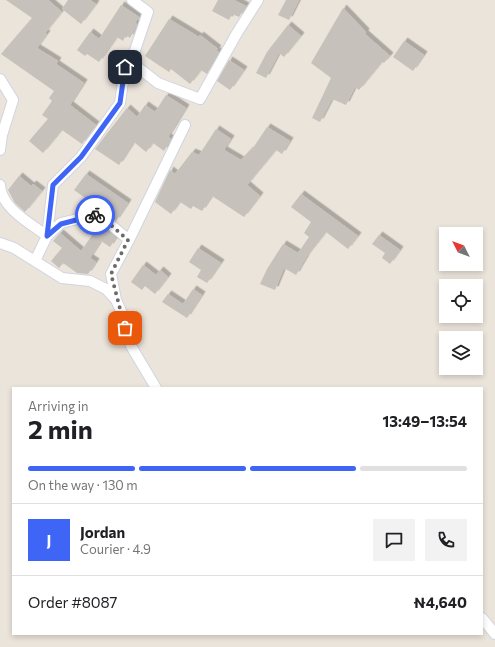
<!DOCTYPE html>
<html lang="en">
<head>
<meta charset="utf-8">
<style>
	body { margin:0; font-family:Commissioner,sans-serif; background:#f2f2f2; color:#202124; height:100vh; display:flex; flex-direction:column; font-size:15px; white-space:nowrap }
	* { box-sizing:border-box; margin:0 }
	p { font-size:13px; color:#757577 }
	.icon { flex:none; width:22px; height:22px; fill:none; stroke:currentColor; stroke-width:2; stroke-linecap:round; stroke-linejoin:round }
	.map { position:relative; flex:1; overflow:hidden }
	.side { position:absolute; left:12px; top:387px; width:471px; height:248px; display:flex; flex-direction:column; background:#fff; border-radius:0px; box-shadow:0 2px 6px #0003 }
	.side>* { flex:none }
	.needle { width:26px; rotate:312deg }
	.fabs { position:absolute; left:439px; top:227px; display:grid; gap:8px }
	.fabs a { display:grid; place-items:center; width:44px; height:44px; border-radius:0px; background:#fff; box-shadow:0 2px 6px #0003; font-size:20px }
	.pin { position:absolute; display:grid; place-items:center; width:34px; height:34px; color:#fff; margin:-17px; border-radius:8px; box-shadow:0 2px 6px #0006 }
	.courier { position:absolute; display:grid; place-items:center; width:40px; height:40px; margin:-20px; border:3px solid #3e65f5; border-radius:50%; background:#fff; color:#222; box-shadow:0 1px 5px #0007 }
	.headline em { font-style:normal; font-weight:700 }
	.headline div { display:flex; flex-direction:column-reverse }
	.headline { display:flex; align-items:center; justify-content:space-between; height:68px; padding:0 16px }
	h1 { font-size:26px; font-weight:700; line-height:30px }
	.bar { display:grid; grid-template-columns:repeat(4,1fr); gap:6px 4px; align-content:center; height:48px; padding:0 16px }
	.bar i { height:5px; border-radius:3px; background:#e0e0e0 }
	.bar .selected { background:#3e65f5 }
	.bar p { grid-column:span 4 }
	.line { display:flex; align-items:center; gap:10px; padding:0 16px; border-top:1px solid #e0e0e0 }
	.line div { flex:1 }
	.round { display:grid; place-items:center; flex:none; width:42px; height:42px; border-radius:0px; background:#f2f2f2 }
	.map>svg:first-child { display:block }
	.building { fill:#c6c1bb; filter:url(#shadow) }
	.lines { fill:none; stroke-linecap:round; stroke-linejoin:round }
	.minor-casing { stroke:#d0d4e2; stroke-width:12 }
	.minor { stroke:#fff; stroke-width:10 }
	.done { stroke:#6d6a67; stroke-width:4; stroke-dasharray:0 7.2 }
	.route { stroke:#3e65f5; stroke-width:5 }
</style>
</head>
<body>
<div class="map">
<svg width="495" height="647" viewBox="0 0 495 647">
	<defs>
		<filter id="shadow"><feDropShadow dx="3.5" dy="-3.5" stdDeviation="0" flood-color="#0004"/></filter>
	</defs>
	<rect width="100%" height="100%" fill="#ebe4db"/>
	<!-- building -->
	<path class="building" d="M6,0H48L62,12L45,33L47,34L37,48L58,61L56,64L84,83L70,105L96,125L82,144L62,130L43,153L29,141L48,119L42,115L52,101L49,98L54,91L1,54L32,18Z
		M68,0H90L96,4L81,24L62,9Z
		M218,0H234L246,6L239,17L232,14L229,20L212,11Z
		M286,0H299L289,20L278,15Z
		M121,5L139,17L135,23L137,24L135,29L130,38L126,35L123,41L117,37L99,62L87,54L85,56L77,50L90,32L99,39Z
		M343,8L366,32L365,34L390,56L384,63L382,62L359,90L355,87L346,105L332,99L320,122L312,118L331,78L311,63Z
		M169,19L199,37L200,35L218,49L216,51L219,52L207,74L201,70L190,84L171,69L169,72L145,56Z
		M288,25L301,36L284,57L279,53L266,78L256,73L267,52Z
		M404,41L424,55L413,71L393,57Z
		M229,60L244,70L230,90L217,81Z
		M166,95L186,108L168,137L171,139L164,151L153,143L146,152L134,142L119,165L95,149L127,108L137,117L145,105L155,112Z
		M267,127L290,141L282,154L276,150L247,185L260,196L244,217L212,196L202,211L193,206L191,209L180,202L171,214L155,202L170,170L175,174L192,152L199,155L216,129L231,139L224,150L241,160L250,150L251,151Z
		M86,174L128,203L116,221L89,199L88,200L74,190Z
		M19,176L31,186L33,184L42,191L25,212L15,203L8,190Z
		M301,194L358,236L348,249L326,232L307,256L296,275L284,268L275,290L260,284L267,269L283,244L298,253L309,237L304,233L311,222L291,207Z
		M100,224L116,238L110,247L101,241L90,258L96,262L88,274L77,273L63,263L59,268L51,261L62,248L53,241L60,233L81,251Z
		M379,235L400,250L390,264L382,258L385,253L372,244Z
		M198,248L221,263L207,283L197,277L201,270L189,262Z
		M143,265L156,275L160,270L168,277L155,294L145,286L142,290L131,282Z
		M193,289L202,295L187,318L162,302L168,294L183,304Z"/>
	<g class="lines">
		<!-- minor casing -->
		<g class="minor-casing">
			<path id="minor" d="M132,0L148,12L131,62L158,83L200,99L237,33L258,0
				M0,79L13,100L2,135L0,150
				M0,185C1,208 30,223 47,236L61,223L98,214L129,240L111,274L116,300L122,313L131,346L156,388
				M129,240L185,125
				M0,243L14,248L62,278L90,281L106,289L116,300
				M35,261L47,236L53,185L81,157L120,103L125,67
				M482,618L495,634"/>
		</g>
		<!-- minor -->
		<use href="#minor" class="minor"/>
	</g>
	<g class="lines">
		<!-- done -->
		<path class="done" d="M95,215L98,214L128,240L111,274L125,328"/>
		<!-- route -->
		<path class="route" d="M95,215L61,224L47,236L53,185L81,157L120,103L125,67"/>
	</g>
</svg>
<div class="fabs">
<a><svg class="needle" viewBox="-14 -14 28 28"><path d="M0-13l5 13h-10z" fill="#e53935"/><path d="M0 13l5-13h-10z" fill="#757577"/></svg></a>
<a><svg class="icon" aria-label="locate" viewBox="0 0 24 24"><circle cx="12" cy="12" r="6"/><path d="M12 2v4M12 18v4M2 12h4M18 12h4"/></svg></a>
<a><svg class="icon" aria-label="layers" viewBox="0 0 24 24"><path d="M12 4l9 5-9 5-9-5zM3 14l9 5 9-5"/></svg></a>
</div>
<div class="pin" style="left:125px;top:328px;background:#ea580c"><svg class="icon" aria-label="bag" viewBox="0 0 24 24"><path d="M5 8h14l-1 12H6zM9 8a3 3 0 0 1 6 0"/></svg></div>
<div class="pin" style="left:125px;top:67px;background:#1f2937"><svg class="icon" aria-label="home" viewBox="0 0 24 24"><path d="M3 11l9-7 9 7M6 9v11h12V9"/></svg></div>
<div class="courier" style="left:95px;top:215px"><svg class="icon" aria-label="bike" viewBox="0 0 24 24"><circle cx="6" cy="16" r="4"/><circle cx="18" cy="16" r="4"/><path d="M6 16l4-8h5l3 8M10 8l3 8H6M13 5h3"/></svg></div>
<section class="side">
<div class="headline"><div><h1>2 min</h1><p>Arriving in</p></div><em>13:49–13:54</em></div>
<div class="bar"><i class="selected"></i><i class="selected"></i><i class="selected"></i><i></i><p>On the way · 130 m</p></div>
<div class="line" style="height:72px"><b class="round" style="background:#3e65f5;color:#fff">J</b><div><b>Jordan</b><p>Courier · 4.9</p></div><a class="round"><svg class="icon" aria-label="chat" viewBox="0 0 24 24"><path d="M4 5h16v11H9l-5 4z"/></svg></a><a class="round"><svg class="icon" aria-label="phone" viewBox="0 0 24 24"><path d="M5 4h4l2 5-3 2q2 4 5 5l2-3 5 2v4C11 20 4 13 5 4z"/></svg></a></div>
<div class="line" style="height:52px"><div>Order #8087</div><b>₦4,640</b></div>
</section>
</div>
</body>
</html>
